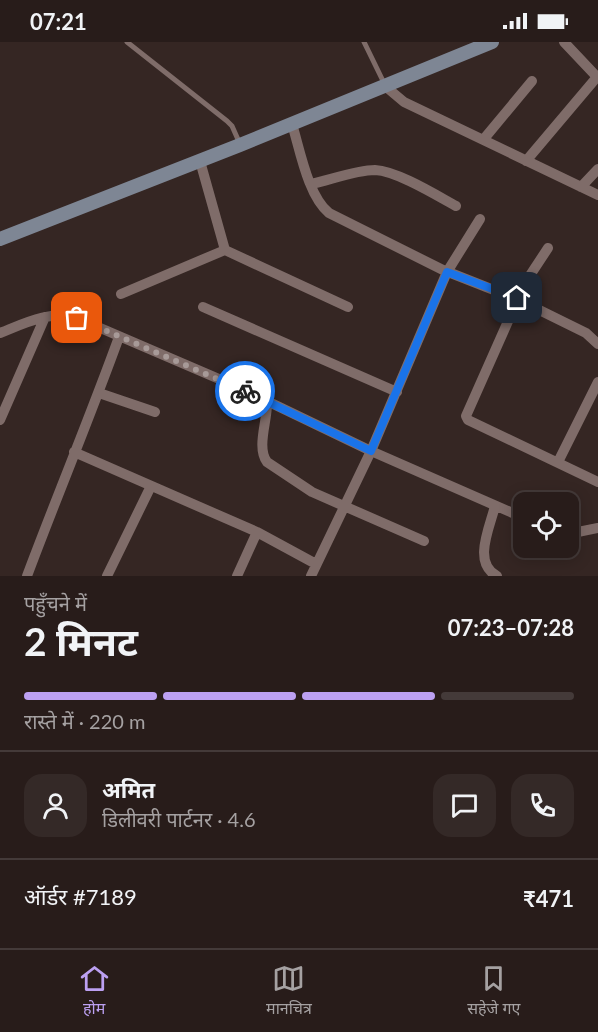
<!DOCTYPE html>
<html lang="hi">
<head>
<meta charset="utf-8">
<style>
	body { margin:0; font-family:Lato,"Noto Sans Devanagari",sans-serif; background:#342927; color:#f1f3f6; height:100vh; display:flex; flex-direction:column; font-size:22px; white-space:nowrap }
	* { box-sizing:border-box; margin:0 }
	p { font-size:20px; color:#a5a1a2 }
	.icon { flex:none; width:33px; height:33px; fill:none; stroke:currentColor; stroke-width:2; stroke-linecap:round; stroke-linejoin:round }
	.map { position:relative; height:534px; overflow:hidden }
	.drawer { display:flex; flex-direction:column; background:#281c1a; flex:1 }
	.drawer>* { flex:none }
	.buttons { position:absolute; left:513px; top:450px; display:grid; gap:12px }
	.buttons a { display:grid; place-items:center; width:66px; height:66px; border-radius:12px; background:#281c1a; box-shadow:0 3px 15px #0003,0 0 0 2px #443a39; font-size:30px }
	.pin { position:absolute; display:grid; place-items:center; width:51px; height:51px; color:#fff; margin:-26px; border-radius:12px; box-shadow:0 3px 9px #0006 }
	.courier { position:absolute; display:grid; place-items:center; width:60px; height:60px; margin:-30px; border:4px solid #1a73e8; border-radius:50%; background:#fff; color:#222; box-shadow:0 2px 8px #0007 }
	.summary em { font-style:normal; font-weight:700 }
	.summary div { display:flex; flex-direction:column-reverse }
	.summary { display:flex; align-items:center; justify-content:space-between; height:102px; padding:0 24px }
	h1 { font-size:39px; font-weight:700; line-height:45px }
	.bar { display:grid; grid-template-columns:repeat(4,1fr); gap:9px 6px; align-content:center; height:72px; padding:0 24px }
	.bar i { height:8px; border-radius:4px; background:#443a39 }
	.bar .selected { background:#bca0f2 }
	.bar p { grid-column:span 4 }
	.line { display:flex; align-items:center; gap:15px; padding:0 24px; border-top:2px solid #443a39 }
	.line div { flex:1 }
	.round { display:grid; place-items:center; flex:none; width:63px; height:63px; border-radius:18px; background:#342927 }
	.status { display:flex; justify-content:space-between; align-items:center; height:42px; padding:0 30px; background:#281c1a; direction:ltr }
	.status svg { height:16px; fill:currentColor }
	.dock { display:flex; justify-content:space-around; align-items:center; height:84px; border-top:2px solid #443a39; background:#281c1a; font-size:16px; color:#a5a1a2 }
	.dock a { display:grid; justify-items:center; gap:3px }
	.dock .selected { color:#bca0f2 }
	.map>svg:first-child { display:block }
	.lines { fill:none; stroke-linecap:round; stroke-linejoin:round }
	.lane { stroke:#7f6c69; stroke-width:5 }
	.street { stroke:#7f6c69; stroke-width:10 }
	.secondary { stroke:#7e8694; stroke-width:14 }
	.done { stroke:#a79a98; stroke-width:6; stroke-dasharray:0 10.8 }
	.route { stroke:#1a73e8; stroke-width:8 }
</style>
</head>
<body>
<div class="status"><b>07:21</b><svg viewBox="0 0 49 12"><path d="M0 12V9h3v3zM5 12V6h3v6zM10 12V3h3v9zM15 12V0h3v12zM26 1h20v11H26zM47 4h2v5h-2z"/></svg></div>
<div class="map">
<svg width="598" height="534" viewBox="0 0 598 534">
	<rect width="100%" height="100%" fill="#352623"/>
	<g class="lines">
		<!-- lane -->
		<path class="lane" d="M127,0L227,79L232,84L240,102
			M364,0L385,43"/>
		<!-- street -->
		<path class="street" d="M564,0L598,36
			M385,44L404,60L598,153
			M292,82C300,108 308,154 329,171L443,228L517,257L586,291L598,302
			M483,98L532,39
			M526,119L597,35
			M311,142C330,138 356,128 375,128C397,129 436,153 456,164
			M581,145L598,127
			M548,206L525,241L466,374L468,378L598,440
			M225,208L348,265
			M121,252L225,208L200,119
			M203,265L397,350
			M0,291C25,281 50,268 77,276L240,346L371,409L524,476
			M99,351L155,370
			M267,359C268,378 256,405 267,420L312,450L424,499
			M0,378L45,275
			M74,410L257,490L316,522
			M558,420L598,340
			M495,464C490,485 472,521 497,534
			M568,492L598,486
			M27,534C57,454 90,375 119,295
			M107,534L151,444
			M237,534L257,490
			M311,534L371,409L447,230L480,177"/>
		<!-- secondary -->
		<path class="secondary" d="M0,197L240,103L492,0"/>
	</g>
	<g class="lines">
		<!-- done -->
		<path class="done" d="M77,276L245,349"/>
		<!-- route -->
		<path class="route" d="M245,349L371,409L447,230L517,256"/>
	</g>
</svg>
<div class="buttons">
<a><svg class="icon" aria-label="locate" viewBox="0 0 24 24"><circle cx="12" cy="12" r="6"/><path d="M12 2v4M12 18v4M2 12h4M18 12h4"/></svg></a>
</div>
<div class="pin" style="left:77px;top:276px;background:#ea580c"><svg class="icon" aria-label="bag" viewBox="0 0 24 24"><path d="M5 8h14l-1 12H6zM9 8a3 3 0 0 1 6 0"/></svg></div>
<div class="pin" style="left:517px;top:256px;background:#1f2937"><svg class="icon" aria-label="home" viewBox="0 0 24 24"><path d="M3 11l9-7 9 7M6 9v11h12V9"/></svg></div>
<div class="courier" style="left:245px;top:349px"><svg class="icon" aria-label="bike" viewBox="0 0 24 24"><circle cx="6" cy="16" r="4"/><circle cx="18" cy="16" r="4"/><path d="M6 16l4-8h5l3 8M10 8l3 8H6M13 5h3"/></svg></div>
</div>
<section class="drawer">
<div class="summary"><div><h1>2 मिनट</h1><p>पहुँचने में</p></div><em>07:23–07:28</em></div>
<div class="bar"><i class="selected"></i><i class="selected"></i><i class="selected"></i><i></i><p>रास्ते में · 220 m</p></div>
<div class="line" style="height:108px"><a class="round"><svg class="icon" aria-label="person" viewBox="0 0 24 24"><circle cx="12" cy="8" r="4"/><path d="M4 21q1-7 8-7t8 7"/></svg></a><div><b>अमित</b><p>डिलीवरी पार्टनर · 4.6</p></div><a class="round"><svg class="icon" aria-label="chat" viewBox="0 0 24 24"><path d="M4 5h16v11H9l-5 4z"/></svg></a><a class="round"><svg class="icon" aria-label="phone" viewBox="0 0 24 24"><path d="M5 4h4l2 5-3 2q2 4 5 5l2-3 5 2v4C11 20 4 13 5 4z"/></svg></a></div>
<div class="line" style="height:78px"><div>ऑर्डर #7189</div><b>₹471</b></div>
</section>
<nav class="dock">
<a class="selected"><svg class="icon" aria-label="home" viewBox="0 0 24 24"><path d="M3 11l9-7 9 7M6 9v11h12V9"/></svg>होम</a>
<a><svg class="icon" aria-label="map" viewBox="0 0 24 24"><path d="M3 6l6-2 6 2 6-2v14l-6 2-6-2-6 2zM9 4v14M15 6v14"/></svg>मानचित्र</a>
<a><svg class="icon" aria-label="saved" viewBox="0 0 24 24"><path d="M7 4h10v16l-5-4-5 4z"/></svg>सहेजे गए</a>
</nav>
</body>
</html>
